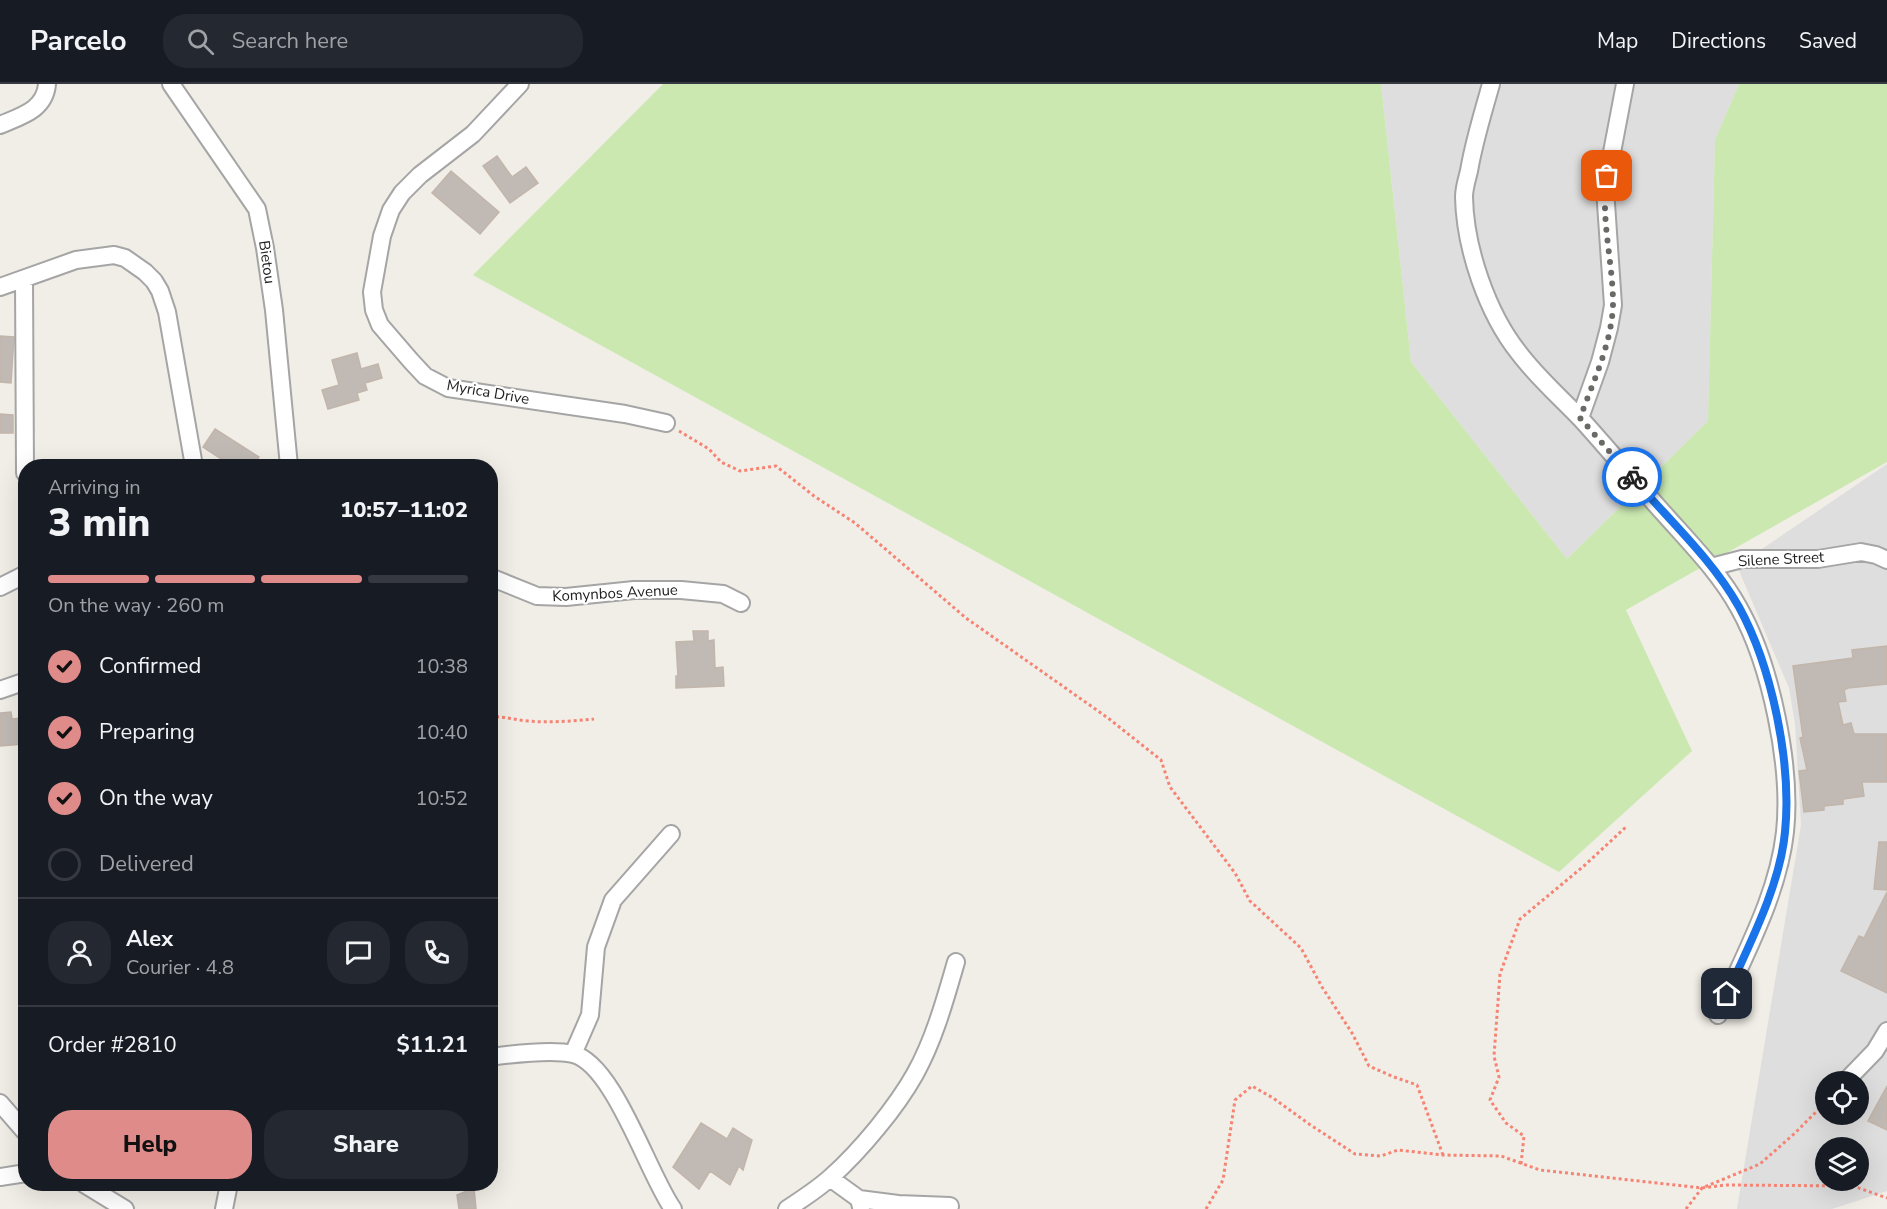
<!DOCTYPE html>
<html lang="en">
<head>
<meta charset="utf-8">
<style>
	body { margin:0; font-family:"Nunito Sans",sans-serif; background:#242831; color:#f1f3f6; height:100vh; display:flex; flex-direction:column; font-size:22px; white-space:nowrap }
	* { box-sizing:border-box; margin:0 }
	p { font-size:20px; color:#9ea1a6 }
	.icon { flex:none; width:33px; height:33px; fill:none; stroke:currentColor; stroke-width:2; stroke-linecap:round; stroke-linejoin:round }
	.map { position:relative; flex:1; overflow:hidden }
	.sheet { position:absolute; left:18px; top:375px; width:480px; height:732px; display:flex; flex-direction:column; background:#171b24; border-radius:24px; box-shadow:0 6px 24px #0002 }
	.sheet>* { flex:none }
	.buttons { position:absolute; left:1815px; top:987px; display:grid; gap:12px }
	.buttons a { display:grid; place-items:center; width:54px; height:54px; border-radius:50%; background:#171b24; box-shadow:0 6px 24px #0002; font-size:30px }
	.pin { position:absolute; display:grid; place-items:center; width:51px; height:51px; color:#fff; margin:-26px; border-radius:12px; box-shadow:0 3px 9px #0006 }
	.courier { position:absolute; display:grid; place-items:center; width:60px; height:60px; margin:-30px; border:4px solid #1a73e8; border-radius:50%; background:#fff; color:#222; box-shadow:0 2px 8px #0007 }
	.headline em { font-style:normal; font-weight:800 }
	.headline div { display:flex; flex-direction:column-reverse }
	.headline { display:flex; align-items:center; justify-content:space-between; height:102px; padding:0 30px }
	h1 { font-size:39px; font-weight:800; line-height:45px }
	.bar { display:grid; grid-template-columns:repeat(4,1fr); gap:9px 6px; align-content:center; height:72px; padding:0 30px }
	.bar i { height:8px; border-radius:4px; background:#363941 }
	.bar .on { background:#df8b8a }
	.bar p { grid-column:span 4 }
	.line { display:flex; align-items:center; gap:15px; padding:0 30px; border-top:2px solid #363941 }
	.line div { flex:1 }
	.round { display:grid; place-items:center; flex:none; width:63px; height:63px; border-radius:24px; background:#242831 }
	ol { padding:0 30px; list-style:none }
	li { display:flex; align-items:center; gap:18px; height:66px }
	li p { margin-inline-start:auto }
	li .icon { padding:6px; border-radius:50%; background:#df8b8a; color:#111; stroke-width:4 }
	li:last-child { color:#9ea1a6 }
	li i { width:33px; height:33px; border:3px solid #363941; border-radius:50% }
	.primary-button { display:flex; gap:12px; margin-top:auto; padding:12px 30px }
	.primary-button a { flex:1; height:69px; border-radius:24px; background:#df8b8a; color:#111; font-size:24px; font-weight:800; line-height:69px; text-align:center }
	.primary-button a+a { background:#242831; color:#f1f3f6 }
	header { display:flex; align-items:center; gap:36px; box-sizing:border-box; height:84px; padding:0 30px; background:#171b24; border-bottom:2px solid #363941 }
	header strong { font-size:28px }
	nav { display:flex; gap:33px; margin-inline-start:auto; font-size:21px }
	.search { width:420px; height:54px; background:#242831; display:flex; align-items:center; gap:15px; box-sizing:border-box; padding:0 21px; border-radius:24px; color:#9ea1a6; font-size:22px }
	.map>svg:first-child { display:block }
	.residential { fill:#dfdede; fill-rule:evenodd }
	.grass { fill:#cae8b0 }
	.building { fill:#c1bab4; stroke:#c2b5aa; stroke-width:1.5 }
	.lines { fill:none; stroke-linecap:round; stroke-linejoin:round }
	.street-casing { stroke:#a5a5a5; stroke-width:20 }
	.path { stroke:#f58474; stroke-width:3; stroke-dasharray:3 3; stroke-linecap:butt }
	.street { stroke:#fff; stroke-width:16 }
	.done { stroke:#6a6966; stroke-width:6; stroke-dasharray:0 10.8 }
	.route { stroke:#1a73e8; stroke-width:8 }
	.labels { text-anchor:middle; dominant-baseline:central; stroke-width:4.5; stroke-linejoin:round; paint-order:stroke }
	.street-label { font-size:15px; fill:#212121; stroke:#fff }
</style>
</head>
<body>
<header>
<strong>Parcelo</strong>
<div class="search"><svg class="icon" aria-label="search" viewBox="0 0 24 24"><circle cx="10" cy="10" r="6"/><path d="M15 15l6 6"/></svg>Search here</div>
<nav><a>Map</a><a>Directions</a><a>Saved</a></nav>
</header>
<div class="map">
<svg width="1887" height="1125" viewBox="0 0 1887 1125">
	<rect width="100%" height="100%" fill="#f1eee7"/>
	<!-- residential -->
	<path class="residential" d="M1381,0H1739L1715,56L1708,337L1567,475L1411,278Z
		M1887,380V1107L1832,1125H1737L1801,741L1795,640L1789,604L1737,482ZM1826,998H1858V1030H1826ZM1826,1064H1858V1096H1826Z"/>
	<!-- grass -->
	<path class="grass" d="M663,0H1381L1411,278L1567,475L1708,337L1715,56L1739,0H1887V378L1626,526L1692,667L1559,788L473,191Z"/>
	<!-- building -->
	<path class="building" d="M497,72L512,93L526,83L538,99L510,119L483,82Z
		M451,87L499,128L480,150L432,109Z
		M0,252L14,253L11,299L0,298Z
		M357,269L361,285L378,280L382,294L365,299L367,306L357,309L359,316L328,325L322,306L339,301L332,276Z
		M0,330L13,331V349H0Z
		M215,345L259,373L253,382H216L221,375L203,363Z
		M693,547H708V557L714,556L715,584L723,583L724,602L676,604V592H678L676,558L694,557Z
		M1887,562V600L1848,604L1844,606L1846,617L1838,618L1843,641L1851,639L1854,650H1887V698H1862L1864,712L1843,715V720L1824,722V726L1804,728L1799,687L1807,686L1800,654L1803,653L1793,582L1853,574L1852,566Z
		M11,628L12,635L21,634L23,660L0,662V629Z
		M1879,758H1887V806L1874,805Z
		M1887,808V909L1841,887L1859,852L1864,854Z
		M1887,1002V1046L1868,1037Z
		M701,1039L727,1055L733,1044L752,1056L743,1086L739,1082L730,1101L710,1087L699,1105L673,1083Z
		M474,1104L476,1125H459L457,1111Z"/>
	<g class="lines">
		<!-- street casing -->
		<g class="street-casing">
			<path id="street" d="M171,0L257,125L265,164L274,226L289,382
				M520,0L473,50L420,91L402,109L391,126L382,152L372,208L374,226L380,241L411,277L425,292L448,304L625,330L666,339
				M1491,0C1483,29 1474,57 1469,87C1467,95 1464,104 1464,113C1465,164 1487,229 1519,269C1537,293 1560,313 1581,335C1610,367 1638,401 1667,433C1693,462 1721,491 1739,524C1771,581 1792,683 1785,748C1778,812 1743,873 1718,931
				M0,41C21,32 45,26 47,0
				M24,195L25,389
				M0,203L76,176L114,171L125,174L145,188L154,197L160,207L167,228L194,382
				M1580,334L1600,278L1609,244L1613,221L1605,105L1625,0
				M1711,483L1742,475H1818L1861,468L1876,471L1887,476
				M490,493L537,512L566,513L634,506H681L723,510L741,519
				M0,503L26,490
				M0,606L26,597
				M573,970L590,931L596,863L613,816L671,750
				M490,973C512,970 552,965 573,970C614,980 648,1090 673,1125
				M1845,998L1875,967L1887,947
				M0,1019L26,1049
				M0,1093L26,1089
				M830,1094L859,1115L861,1123
				M84,1100L125,1125
				M859,1115L898,1120L950,1122
				M224,1125L229,1100
				M787,1125C802,1115 818,1105 831,1093C860,1067 896,1024 915,990C934,956 945,916 956,878"/>
		</g>
		<!-- path -->
		<path class="path" d="M679,347L709,365L721,378L740,387L776,382L814,412L855,439L966,534L1108,634L1161,676L1170,703L1235,789L1250,817L1301,864L1322,903L1352,949L1369,982L1394,993L1417,1001L1443,1071
			M490,633C504,632 515,636 528,637C550,639 572,637 594,635
			M1521,1080L1524,1052L1506,1039L1490,1016L1499,993L1494,972L1500,890L1520,835L1585,781L1627,742
			M1206,1125L1223,1096L1235,1016L1252,1002L1273,1014L1309,1040L1355,1070L1381,1072L1398,1066L1443,1071L1501,1072L1540,1086L1702,1104L1725,1101L1853,1102L1887,1114
			M1686,1125L1702,1104L1760,1080L1795,1049L1826,1018"/>
		<!-- street -->
		<use href="#street" class="street"/>
	</g>
	<g class="lines">
		<!-- done -->
		<path class="done" d="M1607,92C1600,134 1613,177 1613,220C1612,259 1593,298 1580,334L1632,393"/>
		<!-- route -->
		<path class="route" d="M1632,393C1668,435 1712,475 1739,523C1772,583 1792,680 1785,748C1780,802 1749,861 1727,910"/>
	</g>
	<g class="labels">
		<!-- street labels -->
		<g class="street-label">
			<text transform="translate(267 178) rotate(82)">Bietou</text>
			<text transform="translate(488 308) rotate(10)">Myrica Drive</text>
			<text transform="translate(1781 475) rotate(-3)">Silene Street</text>
			<text transform="translate(615 509) rotate(-3)">Komynbos Avenue</text>
		</g>
	</g>
</svg>
<div class="buttons">
<a><svg class="icon" aria-label="locate" viewBox="0 0 24 24"><circle cx="12" cy="12" r="6"/><path d="M12 2v4M12 18v4M2 12h4M18 12h4"/></svg></a>
<a><svg class="icon" aria-label="layers" viewBox="0 0 24 24"><path d="M12 4l9 5-9 5-9-5zM3 14l9 5 9-5"/></svg></a>
</div>
<div class="pin" style="left:1607px;top:92px;background:#ea580c"><svg class="icon" aria-label="bag" viewBox="0 0 24 24"><path d="M5 8h14l-1 12H6zM9 8a3 3 0 0 1 6 0"/></svg></div>
<div class="pin" style="left:1727px;top:910px;background:#1f2937"><svg class="icon" aria-label="home" viewBox="0 0 24 24"><path d="M3 11l9-7 9 7M6 9v11h12V9"/></svg></div>
<div class="courier" style="left:1632px;top:393px"><svg class="icon" aria-label="bike" viewBox="0 0 24 24"><circle cx="6" cy="16" r="4"/><circle cx="18" cy="16" r="4"/><path d="M6 16l4-8h5l3 8M10 8l3 8H6M13 5h3"/></svg></div>
<section class="sheet">
<div class="headline"><div><h1>3 min</h1><p>Arriving in</p></div><em>10:57–11:02</em></div>
<div class="bar"><i class="on"></i><i class="on"></i><i class="on"></i><i></i><p>On the way · 260 m</p></div>
<ol>
<li><svg class="icon" aria-label="check" viewBox="0 0 24 24"><path d="M5 12l5 5 9-10"/></svg>Confirmed<p>10:38</p></li>
<li><svg class="icon" aria-label="check" viewBox="0 0 24 24"><path d="M5 12l5 5 9-10"/></svg>Preparing<p>10:40</p></li>
<li><svg class="icon" aria-label="check" viewBox="0 0 24 24"><path d="M5 12l5 5 9-10"/></svg>On the way<p>10:52</p></li>
<li><i></i>Delivered</li>
</ol>
<div class="line" style="height:108px"><a class="round"><svg class="icon" aria-label="person" viewBox="0 0 24 24"><circle cx="12" cy="8" r="4"/><path d="M4 21q1-7 8-7t8 7"/></svg></a><div><b>Alex</b><p>Courier · 4.8</p></div><a class="round"><svg class="icon" aria-label="chat" viewBox="0 0 24 24"><path d="M4 5h16v11H9l-5 4z"/></svg></a><a class="round"><svg class="icon" aria-label="phone" viewBox="0 0 24 24"><path d="M5 4h4l2 5-3 2q2 4 5 5l2-3 5 2v4C11 20 4 13 5 4z"/></svg></a></div>
<div class="line" style="height:78px"><div>Order #2810</div><b>$11.21</b></div>
<div class="primary-button"><a>Help</a><a>Share</a></div>
</section>
</div>
</body>
</html>
